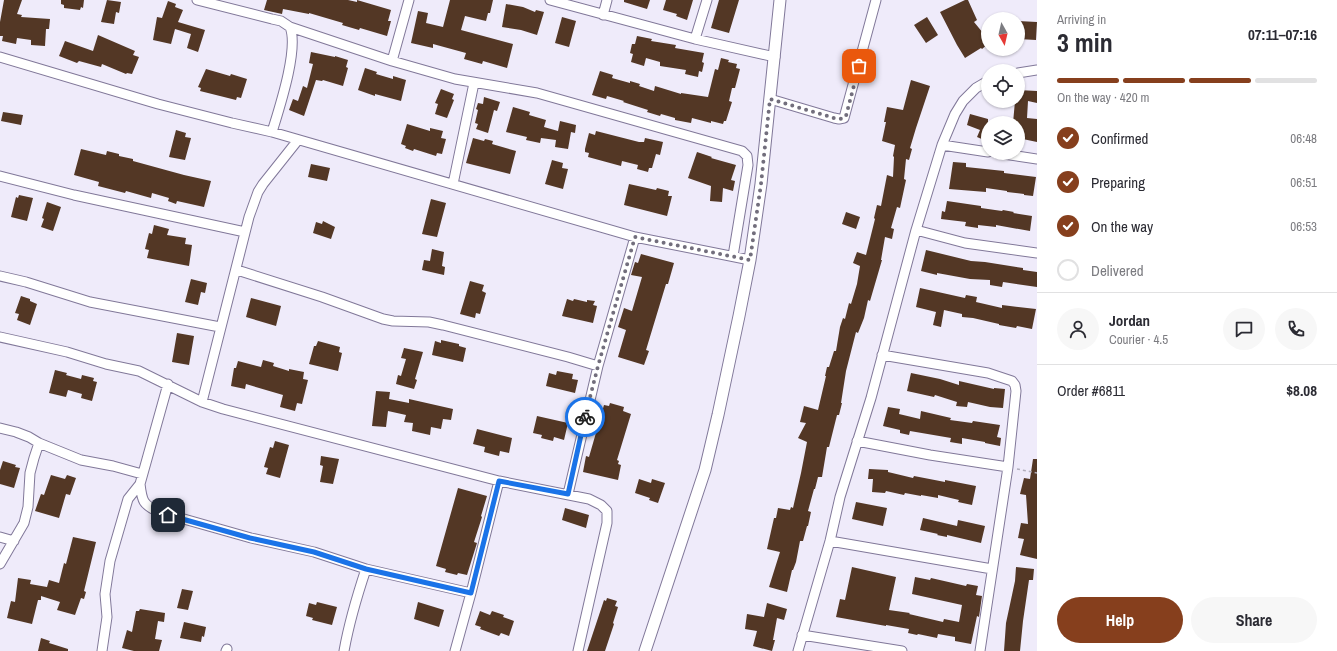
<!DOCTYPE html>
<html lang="en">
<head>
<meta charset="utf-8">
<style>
	body { margin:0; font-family:"Archivo Narrow",sans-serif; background:#f7f7f7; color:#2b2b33; height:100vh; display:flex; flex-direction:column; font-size:15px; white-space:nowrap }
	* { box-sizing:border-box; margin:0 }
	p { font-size:13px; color:#7c7c81 }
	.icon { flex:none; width:22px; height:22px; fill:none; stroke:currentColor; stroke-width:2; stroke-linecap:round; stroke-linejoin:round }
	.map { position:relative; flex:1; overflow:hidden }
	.details { display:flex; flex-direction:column; background:#fff; width:300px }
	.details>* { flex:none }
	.needle { width:26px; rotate:172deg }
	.controls { position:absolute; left:981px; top:12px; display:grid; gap:8px }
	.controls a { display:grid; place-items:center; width:44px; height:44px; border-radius:50%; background:#fff; box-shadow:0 1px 3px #0004; font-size:20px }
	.pin { position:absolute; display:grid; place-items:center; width:34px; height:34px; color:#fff; margin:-17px; border-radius:8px; box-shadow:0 2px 6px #0006 }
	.courier { position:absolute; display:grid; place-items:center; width:40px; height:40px; margin:-20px; border:3px solid #1a73e8; border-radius:50%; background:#fff; color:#222; box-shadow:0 1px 5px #0007 }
	.summary em { font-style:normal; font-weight:700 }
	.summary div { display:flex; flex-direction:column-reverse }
	.summary { display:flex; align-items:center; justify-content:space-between; height:68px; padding:0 20px }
	h1 { font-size:26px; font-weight:700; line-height:30px }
	.bar { display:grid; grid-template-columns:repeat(4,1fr); gap:6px 4px; align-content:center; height:48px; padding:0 20px }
	.bar i { height:5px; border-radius:3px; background:#e1e1e2 }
	.bar .active { background:#863f1d }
	.bar p { grid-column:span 4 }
	.line { display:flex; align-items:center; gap:10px; padding:0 20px; border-top:1px solid #e1e1e2 }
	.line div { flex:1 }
	.round { display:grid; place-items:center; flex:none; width:42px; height:42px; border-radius:21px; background:#f7f7f7 }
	ol { padding:0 20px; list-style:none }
	li { display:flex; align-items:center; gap:12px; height:44px }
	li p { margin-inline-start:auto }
	li .icon { padding:4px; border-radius:50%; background:#863f1d; color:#fff; stroke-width:4 }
	li:last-child { color:#7c7c81 }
	li i { width:22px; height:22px; border:2px solid #e1e1e2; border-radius:50% }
	.button { display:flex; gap:8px; margin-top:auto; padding:8px 20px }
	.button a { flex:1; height:46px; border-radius:24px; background:#863f1d; color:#fff; font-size:16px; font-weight:700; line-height:46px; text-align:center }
	.button a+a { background:#f7f7f7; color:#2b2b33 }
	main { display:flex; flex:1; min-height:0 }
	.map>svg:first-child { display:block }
	.building { fill:#533725 }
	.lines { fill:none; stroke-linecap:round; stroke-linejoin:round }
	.minor-casing { stroke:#817899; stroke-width:11 }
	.tertiary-casing { stroke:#817899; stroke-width:13 }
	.path { stroke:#b1aebc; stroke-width:1.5; stroke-dasharray:3 3; stroke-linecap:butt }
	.minor { stroke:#fff; stroke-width:9 }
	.tertiary { stroke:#fff; stroke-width:11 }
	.done { stroke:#726e7c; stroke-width:4; stroke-dasharray:0 7.2 }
	.route { stroke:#1a73e8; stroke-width:5 }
</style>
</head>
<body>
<main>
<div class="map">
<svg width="1037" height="651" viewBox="0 0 1037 651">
	<rect width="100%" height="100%" fill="#efebfa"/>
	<!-- building -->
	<path class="building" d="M4,0H22L17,14L22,15L21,17L50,19L49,29H46L45,46L31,45V40L17,38L16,44L2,41L3,36H0V22Z
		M61,0H84L83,8L81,7L80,10L64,8V5L61,4Z
		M107,0L121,2L119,13L116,12L114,24L101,22Z
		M267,0H348L357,2V0L391,10L388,21H391L387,36L360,28L359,30L342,25L343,23L309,13V14L283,9L282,14L264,10Z
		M450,0H493L490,13H488L486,21L465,16L461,30L513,44L507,68L483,61L482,64L464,59L466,53L433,44V48L411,43L418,11L428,13L426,23L443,27Z
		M624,0H650L647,9L624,2Z
		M666,0H693L687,20L676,16L677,14L663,10Z
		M719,0H739L729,33L711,28Z
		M965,0H968L977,20L974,22L988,39V44L982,49L981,48L965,58L957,45L940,12Z
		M168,1L176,4L175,7L183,10L178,22L205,30L198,52L187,48L191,34L175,29L171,44L153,40L157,17L162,18Z
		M506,4L523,7L535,12L536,10L544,12L537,35L521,30L502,27Z
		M562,17L576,21L569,47L555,43Z
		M927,17L938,35L926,43L914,25Z
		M1018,21L1037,22L1036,40L1018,39Z
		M98,35L135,51L133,55L139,57L132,74L127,73L126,74L102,64L101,67L79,61L77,63L59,56L65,41L93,51Z
		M637,36L652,39L651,41L676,45L675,48L704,53L702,62L704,63L702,72L699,71L698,77L685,74L686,70L660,66V62L646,58L644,66L631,62L633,54L630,53L632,44H635Z
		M311,52L335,57V56L348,60L346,67L348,68L343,86L323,80L322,81L316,80L304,116L289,110L293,99L298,101L303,86L307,88L313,64L309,63Z
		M721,58L729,60L728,62L737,64L736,68L740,69L735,88H732L729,101L732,102L726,121H724L723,124L711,121V123L692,118L691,123L675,120V118L661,114L660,116L647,112L648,110L623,102L624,101L607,96L606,99L592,95L600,71L613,75L612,78L630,83V81L640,84L639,86L654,91L655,86L681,94V93L708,97L715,69L718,70Z
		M365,68L377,72L376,74L393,79V76L406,80L401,101L375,94V96L358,90Z
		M206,69L230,76L231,74L247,79L241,98L237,97L236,100L200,91L201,88L198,87Z
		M911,80L930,86L916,128L910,148L912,149L909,160L906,159L904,179L906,180L900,208L897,207L891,228L894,229L892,239L885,237L881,260H882L870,301L868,300L864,318L858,333L856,332L846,371L841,403H842L839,415H837L829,447H827L822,477H818L815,489H814L808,511L811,512L808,526H807L803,541H800L796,562L793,570H792L787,592L769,587L780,552L767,549L774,518H776L778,508L790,510L791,507L793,508L801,473L807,442L798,438L806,423L800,422L804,406L818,410L826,376H825L827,367H829L834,351H836L840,327L843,318L845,319L849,303L851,304L857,284L860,266L853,263L857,252L866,255L875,219L874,218L877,205L881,206L887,175L893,177L894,157L893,156L895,145L882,141L886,122H884L887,107L903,110Z
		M441,89L454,94L452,99L454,100L447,118L435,114L438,104L435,103Z
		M1018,90L1037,91V103L1028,101L1027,118L1037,119V142L1018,138V123H1013L1015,101H1018Z
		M484,97L500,102L497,111L494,110L488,133L476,129L478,124L475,123L478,110L476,109L478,103L483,104Z
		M513,107L530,112L529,115L546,120L544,127L558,131L560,121L576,125L575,133L571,132L568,149L555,147L556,140L541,138L540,143L526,140L527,137L506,132Z
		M3,112L23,115L21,125L1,121Z
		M970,114L988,119V129L984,140L977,137L980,130L967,125Z
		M407,124L430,131V128L443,131L441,138L446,139L442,154L437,153L436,156L414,149L413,151L405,148L406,146L401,144Z
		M176,130L186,133L185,137L191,138L185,160L169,157Z
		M596,131L639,142H644L645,138L663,142L660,155L656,154L652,168H649L648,172L637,169L638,165L622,161L621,166L588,157L589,153L585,152V149L589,133L595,135Z
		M473,138L484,141L485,139L493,141L492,144L516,151L510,174L466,163Z
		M81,149L106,155L107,151L119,154V156L133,159V161L184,175L211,181L204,207L177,201L176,204L168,201L169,198L152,193L151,198L126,191L125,193L98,186L99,182L74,175Z
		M697,152L712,157L711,158L736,165L731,180L735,181L733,191L723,188L722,202L710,201L711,186L688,178Z
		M552,160L563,163L562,168L568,169L563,189L545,184Z
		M953,162L966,163V167L1004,171V173L1036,177L1033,196L1024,195V194L1007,192V191L986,188V192L949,189Z
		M311,164L330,168L327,181L308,177Z
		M629,184L656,190L657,188L669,191L668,196H672L667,216L624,205Z
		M19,195L33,198L27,221L11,217L16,197L18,198Z
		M431,199L446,203L437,237L422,234Z
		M947,201L981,206V208L1002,211L1003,210L1014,212L1013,213L1032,216L1030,231L996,225V227L978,225V228L965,226L966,222L941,219L942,211L945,212Z
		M47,202L61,207L53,231L41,227L44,219L42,218Z
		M846,212L860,217L856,229L842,224Z
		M323,221L335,227L331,239L313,233L316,222L322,224Z
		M154,225L169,229L167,235L186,238L185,244L192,245L189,266L147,258L149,250L145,249L149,233L152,234Z
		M432,249L444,252L442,266L445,267L444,275L422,270L424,260L430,261Z
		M926,250L971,261L985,262L1023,268V270L1037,272V287L1003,282L1002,287L990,285V280L970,279L937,273V275L921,271Z
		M641,254L674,263L668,284H666L646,350L649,351L644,365L618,357L626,330L618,327L624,308L632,311L642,277L631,275L635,262L638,263Z
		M191,279L207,283L205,293L201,292L198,305L185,302Z
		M470,281L484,285L482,291L486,293L480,314L476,313L475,318L460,314Z
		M920,288L965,298L966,295L977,297L976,302L1002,308V305L1036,309L1032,329L1017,326L1016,328L999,325V324L973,318L962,317V314L944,310L941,327L933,325L936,312L916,307Z
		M21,296L30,299V301L37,304L30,325L17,320L19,314L15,313Z
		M251,298L281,306L276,326L246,317Z
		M567,299L573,301L574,299L587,302V300L595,301L593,305L597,306L593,323L562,316Z
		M177,333L194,336L189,365L172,362Z
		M441,340L459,344V346L466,348L463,362L432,355L435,341L441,343Z
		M318,341L340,347L339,352L342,353L338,371L309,364L314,346H316Z
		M404,348L423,352L415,379L417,380L414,389L396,384L398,375L401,376L406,359L401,358Z
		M263,360L274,363L273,366L289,371V369L304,372L303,379L308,380L302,404L297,403L295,411L280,407L283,395L246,384L245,389L231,386L234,368H236L238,361L261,367Z
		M55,370L67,373L66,375L81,379L82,375L94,378L93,381L97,382L92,401L81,398L82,394L68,390L66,397L49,393Z
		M557,371L573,374L572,379L578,380L575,393L546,386L549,373L556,375Z
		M911,373L940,379L959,385V381L994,389V388L1005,389L1003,408L990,407L968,402L967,407L956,406L957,402L935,395L934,397L907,391Z
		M376,391L390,392L389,399L409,403V399L453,409L451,420L443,419L441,429L431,427L430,435L412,431L413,423L404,422L406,415L388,411L386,427L372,426Z
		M610,403L624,407L623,411L631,414L617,460L619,461L618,464L621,465L618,480L583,472L586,456L589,457L604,405L609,406Z
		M888,407L900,409L899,414L920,419L921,411L951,418L950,420L972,423L973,421L1000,425L997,437L1001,438L1000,446L985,443V442L962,438V444L950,442L951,438L910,431L909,435L900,433V430L883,426Z
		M537,416L568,423L564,440L554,437L553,441L541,438L542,435L533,433Z
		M477,429L512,438L509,453L500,451L499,456L484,452L485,447L473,444Z
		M275,441L289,445L280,478L266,474L268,468L264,467L270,447L273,448Z
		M321,456L339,459L333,484L320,482L323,466L320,465Z
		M1033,459H1037V559L1020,555L1024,539L1018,538L1021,523L1028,524L1026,495L1020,494L1024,478L1030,479Z
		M3,461L16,465L15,467L20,468L14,488L0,484V470Z
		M869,469L888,470V472L913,478L914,476L945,482V480L976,486L972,505L958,502L959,500L938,495V498L921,495V496L905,493L904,495L886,491L885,493L872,492L873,479H868Z
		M51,475L65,479L67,475L76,478L70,495L66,494L59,518L35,511L41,494L44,495Z
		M639,479L651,483L652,479L665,483L658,503L649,500L650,498L635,493Z
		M458,488L487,496L481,516L482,517L474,542L477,543L467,575L458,573L457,575L445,572L446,569L436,566Z
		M856,502L887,508L883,526L852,519Z
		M565,508L589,515L586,528L562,520Z
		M923,518L957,526L958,520L985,526L981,543L947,535V537L937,535L938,534L920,530Z
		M73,537L96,542L84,591L86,592L84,599L81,598L75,615L57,610L60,602L41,596V600H38L32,624L7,618L11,601L15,602L18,578L31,580L30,584L47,587L49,580L59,583L64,563L66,564Z
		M852,567L896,577L889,610L910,613L909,614L943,622L944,619L959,622L962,605L912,594L915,577L930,580L931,578L966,586L967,584L978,586L976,595L982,596L979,617L977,616L971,644L955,641V637L938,634L937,638L918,634L917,635L908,633L909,629L886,625V626L836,617L840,599L845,600Z
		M1016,567L1034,569L1033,580H1029L1023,621L1020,651H1004L1006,623L1015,581Z
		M182,589L193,591L188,610L177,608Z
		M607,598L617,601L615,606L618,607L613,623L614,624L605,651H587L604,600L606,601Z
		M317,602L337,607L332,625L312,620L313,618L306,616L309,603L316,605Z
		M418,602L444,610L439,627L414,619Z
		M767,603L787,609L784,620L777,618L773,640H775L772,651L753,646L757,631L745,629L747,614L764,617Z
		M140,609L165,613L164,622L158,621L155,639L162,640L159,651H134L122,648L127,630L132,632L136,611H139Z
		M480,611L490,615L492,611L504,615L503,617L514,621L509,636L501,633L499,636L480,629L481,627L475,625Z
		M184,622L206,627L204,637L202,636L201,642L180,638Z
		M41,638L50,641L49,643L68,649V651H38Z"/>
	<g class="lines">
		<!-- minor casing -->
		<g class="minor-casing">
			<path id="minor" d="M197,0L272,19L281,21L290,27C299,49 279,109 272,132
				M550,0L695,39L775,57
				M603,15L607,0
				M290,27L392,61L455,79L537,93L742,151L747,156L748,165L733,256
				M695,39L707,0
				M0,57L158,104L232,123L272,132L635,237L750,260
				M392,61L409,0
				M1018,73L1037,70
				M770,99L834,118L839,119L844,118L876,0
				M942,145L988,152
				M997,153L1037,159
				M0,176L74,195L245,232
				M453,184L474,83
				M916,230L965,243L1037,253
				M237,270L322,297L383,319L393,321L429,322L443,325L568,357L598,366
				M0,276L26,282L90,302L220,327
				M0,337L67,352L106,364L139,371L202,402L223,409L499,481L589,499L601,505L607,511V523L578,651
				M882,355L988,373L1012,381L1015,385L1016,391L1008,467L980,651
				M168,384L140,484C142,501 143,505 159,512L251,538L314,552L366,569L471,593
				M202,402L249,217L258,192L263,184L298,140
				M0,428L16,432L29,437L39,443L81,460L113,466L142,474
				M857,441L930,455L1008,467
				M568,494L598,366L635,237
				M0,537L14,541
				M830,541L992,569
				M0,564L24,523L28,507L30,473L34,458L39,443
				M802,635L902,651
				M102,651L107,617L105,594L110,561L128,499L140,484
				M226,651L227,649
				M344,651C349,623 357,596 366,569
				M455,651L471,593L499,481
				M798,651L830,541L840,497L871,398L916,230L942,145L955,114L963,101L976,88L988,81"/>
		</g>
		<!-- tertiary casing -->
		<g class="tertiary-casing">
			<path id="tertiary" d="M645,651L705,470L718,415L739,316L750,260L761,184L780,0"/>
		</g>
		<!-- path -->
		<path class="path" d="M1017,469L1037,473"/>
		<!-- minor -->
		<use href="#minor" class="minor"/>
		<!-- tertiary -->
		<use href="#tertiary" class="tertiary"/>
	</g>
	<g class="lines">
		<!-- done -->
		<path class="done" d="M585,417L598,366L635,237L750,260L761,184L770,99L834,118L842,119L846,116L859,66"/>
		<!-- route -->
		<path class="route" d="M168,515L250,538L314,552L366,569L471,593L499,481L568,494L585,417"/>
	</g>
</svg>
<div class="controls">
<a><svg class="needle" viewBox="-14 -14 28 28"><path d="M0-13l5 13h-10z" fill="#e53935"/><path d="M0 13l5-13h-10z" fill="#7c7c81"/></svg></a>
<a><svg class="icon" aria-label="locate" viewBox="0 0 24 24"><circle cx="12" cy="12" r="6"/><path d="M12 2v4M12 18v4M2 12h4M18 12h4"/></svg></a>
<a><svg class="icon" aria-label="layers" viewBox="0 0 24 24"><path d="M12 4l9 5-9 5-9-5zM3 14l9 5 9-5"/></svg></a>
</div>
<div class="pin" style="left:859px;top:66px;background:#ea580c"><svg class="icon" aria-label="bag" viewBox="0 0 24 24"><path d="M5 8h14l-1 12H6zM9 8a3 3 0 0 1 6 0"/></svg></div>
<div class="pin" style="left:168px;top:515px;background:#1f2937"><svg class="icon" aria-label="home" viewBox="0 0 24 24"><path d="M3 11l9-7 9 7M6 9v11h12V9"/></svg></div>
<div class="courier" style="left:585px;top:417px"><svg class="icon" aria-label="bike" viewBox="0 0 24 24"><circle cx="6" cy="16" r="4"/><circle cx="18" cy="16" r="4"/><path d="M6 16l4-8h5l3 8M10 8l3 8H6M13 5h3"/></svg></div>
</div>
<section class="details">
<div class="summary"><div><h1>3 min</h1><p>Arriving in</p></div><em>07:11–07:16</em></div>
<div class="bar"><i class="active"></i><i class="active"></i><i class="active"></i><i></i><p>On the way · 420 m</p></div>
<ol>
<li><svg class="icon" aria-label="check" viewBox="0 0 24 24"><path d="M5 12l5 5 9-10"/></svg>Confirmed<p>06:48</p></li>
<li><svg class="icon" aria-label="check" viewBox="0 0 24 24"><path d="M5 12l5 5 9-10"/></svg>Preparing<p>06:51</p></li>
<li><svg class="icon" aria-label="check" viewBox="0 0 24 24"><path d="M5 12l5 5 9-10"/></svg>On the way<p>06:53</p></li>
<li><i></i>Delivered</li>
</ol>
<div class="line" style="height:72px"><a class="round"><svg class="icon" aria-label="person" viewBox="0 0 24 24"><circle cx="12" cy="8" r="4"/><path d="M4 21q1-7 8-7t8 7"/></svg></a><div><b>Jordan</b><p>Courier · 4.5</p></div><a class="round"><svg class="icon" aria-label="chat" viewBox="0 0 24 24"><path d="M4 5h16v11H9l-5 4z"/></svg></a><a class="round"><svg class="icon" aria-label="phone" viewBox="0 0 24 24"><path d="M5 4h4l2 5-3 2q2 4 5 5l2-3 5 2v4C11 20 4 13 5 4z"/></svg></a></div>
<div class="line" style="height:52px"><div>Order #6811</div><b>$8.08</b></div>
<div class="button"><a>Help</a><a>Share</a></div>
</section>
</main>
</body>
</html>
